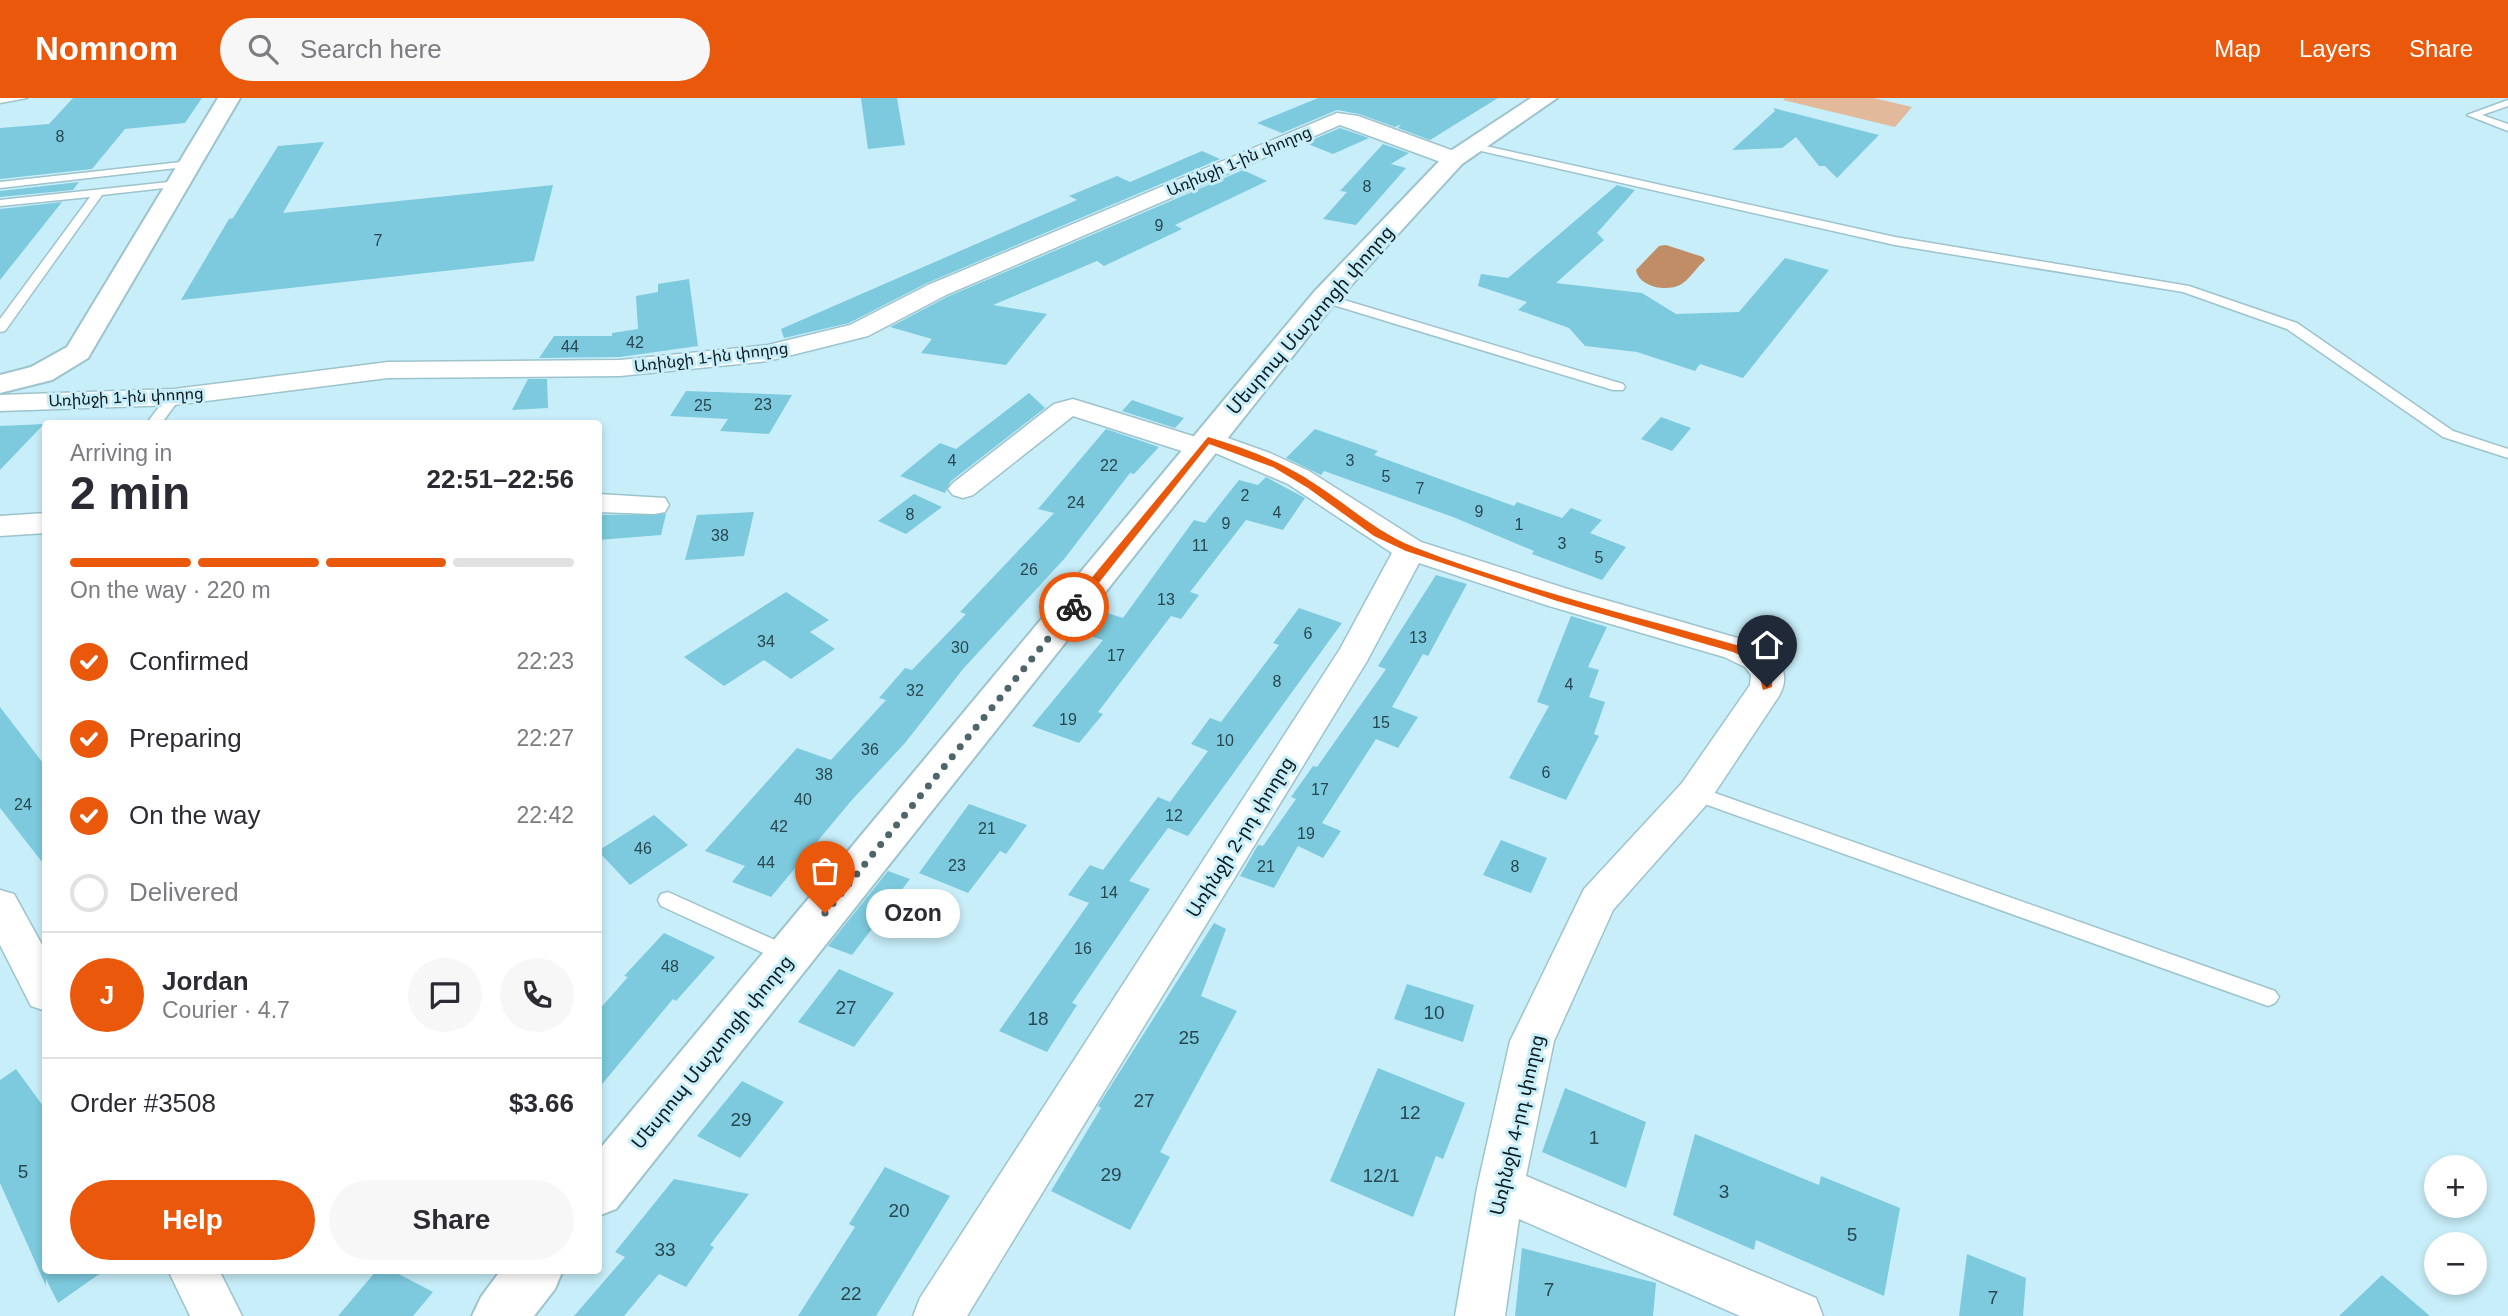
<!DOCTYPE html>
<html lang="en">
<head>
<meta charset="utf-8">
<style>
	body { margin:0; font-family:Helvetica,"Noto Sans Armenian",sans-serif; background:#f7f7f7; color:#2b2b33; height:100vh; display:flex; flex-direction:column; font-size:26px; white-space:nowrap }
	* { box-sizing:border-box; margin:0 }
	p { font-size:23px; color:#7c7c81 }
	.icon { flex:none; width:38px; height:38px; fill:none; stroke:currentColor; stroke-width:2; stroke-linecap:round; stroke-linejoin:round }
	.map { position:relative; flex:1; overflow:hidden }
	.panel { position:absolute; left:42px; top:322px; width:560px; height:854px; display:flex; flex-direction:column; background:#fff; border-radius:7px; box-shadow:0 4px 10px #0003 }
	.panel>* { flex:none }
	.fabs { position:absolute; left:2424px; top:1057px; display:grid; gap:14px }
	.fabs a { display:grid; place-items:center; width:63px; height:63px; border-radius:50%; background:#fff; box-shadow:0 4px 10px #0003; font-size:35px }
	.pin { position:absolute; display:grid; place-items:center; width:60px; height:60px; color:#fff; margin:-72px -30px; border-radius:50% 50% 50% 0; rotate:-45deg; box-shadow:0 0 7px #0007 }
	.pin .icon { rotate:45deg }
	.courier { position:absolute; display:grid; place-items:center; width:70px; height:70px; margin:-35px; border:5px solid #ea580c; border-radius:50%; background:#fff; color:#222; box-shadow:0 2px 9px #0007 }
	.bubble { position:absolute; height:49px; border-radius:24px; background:#fff; box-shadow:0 4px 10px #0003; font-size:23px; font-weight:700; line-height:49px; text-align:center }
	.summary em { font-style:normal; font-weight:700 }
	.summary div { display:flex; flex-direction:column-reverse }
	.summary { display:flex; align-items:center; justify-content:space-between; height:119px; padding:0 28px }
	h1 { font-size:46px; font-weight:700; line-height:52px }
	.bar { display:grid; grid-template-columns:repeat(4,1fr); gap:10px 7px; align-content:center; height:84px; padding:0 28px }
	.bar i { height:9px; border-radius:5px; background:#e1e1e2 }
	.bar .on { background:#ea580c }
	.bar p { grid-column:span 4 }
	.line { display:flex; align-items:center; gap:18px; padding:0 28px; border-top:2px solid #e1e1e2 }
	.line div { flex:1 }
	.round { display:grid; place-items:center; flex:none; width:74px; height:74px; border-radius:37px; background:#f7f7f7 }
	ol { padding:0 28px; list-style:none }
	li { display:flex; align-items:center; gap:21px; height:77px }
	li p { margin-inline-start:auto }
	li .icon { padding:7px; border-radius:50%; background:#ea580c; color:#fff; stroke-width:4 }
	li:last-child { color:#7c7c81 }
	li i { width:38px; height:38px; border:4px solid #e1e1e2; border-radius:50% }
	.cta { display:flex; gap:14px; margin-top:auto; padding:14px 28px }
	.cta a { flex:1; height:80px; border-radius:42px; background:#ea580c; color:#fff; font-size:28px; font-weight:700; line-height:80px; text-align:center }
	.cta a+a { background:#f7f7f7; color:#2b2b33 }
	header { display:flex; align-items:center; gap:42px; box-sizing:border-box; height:98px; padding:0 35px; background:#ea580c; color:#fff }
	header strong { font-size:33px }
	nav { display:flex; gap:38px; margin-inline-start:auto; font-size:24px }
	.search { width:490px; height:63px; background:#f7f7f7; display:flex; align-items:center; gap:18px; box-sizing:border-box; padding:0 24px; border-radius:38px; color:#7c7c81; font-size:26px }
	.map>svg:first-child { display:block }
	.green { fill:#e2b99b }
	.water { fill:#c08d67 }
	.building { fill:#7dcade }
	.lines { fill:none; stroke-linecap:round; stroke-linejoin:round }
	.lane-casing { stroke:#9dc3cc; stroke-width:3 }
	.street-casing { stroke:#9dc3cc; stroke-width:3 }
	.secondary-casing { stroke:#9dc3cc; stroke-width:4 }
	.lane { fill:#fff; fill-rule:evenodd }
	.street { fill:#fff; fill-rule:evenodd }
	.secondary { fill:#fff; fill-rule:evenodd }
	.route { fill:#ea580c }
	.done { stroke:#4e656b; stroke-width:7; stroke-dasharray:0 12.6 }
	.labels { text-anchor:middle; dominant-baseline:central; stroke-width:6; stroke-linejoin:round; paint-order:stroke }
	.number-label { font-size:16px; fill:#29474f }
	.far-street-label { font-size:16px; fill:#0d1b1f; stroke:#c8eef9 }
	.street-label { font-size:19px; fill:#0d1b1f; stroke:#c8eef9 }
	.near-number-label { font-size:19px; fill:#29474f }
</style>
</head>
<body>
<header>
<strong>Nomnom</strong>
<div class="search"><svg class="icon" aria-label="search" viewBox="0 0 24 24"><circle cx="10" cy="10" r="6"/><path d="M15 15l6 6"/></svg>Search here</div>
<nav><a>Map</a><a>Layers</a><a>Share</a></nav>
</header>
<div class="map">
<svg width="2508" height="1218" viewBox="0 0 2508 1218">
	<rect width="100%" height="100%" fill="#c8eef9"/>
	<!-- green -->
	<path class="green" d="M1785,0H1874L1912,9L1895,29L1783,2Z"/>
	<!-- water -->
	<path class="water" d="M1666,147L1703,159L1705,162C1697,169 1688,183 1680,187C1666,194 1639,189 1636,172L1659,148Z"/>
	<!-- building -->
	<path class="building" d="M73,0H202L185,25L125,31L92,71L0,81V30L49,26Z
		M861,0H897L905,47L868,51Z
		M1318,0H1498L1430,42L1398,30L1401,26L1395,29L1359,16L1337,12L1282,35L1257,25Z
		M1773,10L1777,11L1879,37L1837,80L1825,68H1819L1796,39L1782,50L1732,52L1775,13Z
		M1340,30L1369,40L1333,56L1305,45Z
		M324,44L283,115L553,87L534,163L181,202L229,121L233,120L278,48Z
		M1383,46L1409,55L1391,66L1406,70L1356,127L1323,121L1347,94L1340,93Z
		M1202,53L1220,61L927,185L849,225L784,240L781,231L1077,102L1069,98L1117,78L1130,84Z
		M1243,72L1267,83L1175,127L1182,131L1104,168L1097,163L993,207L1047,216L1006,267L921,255L932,241L890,229L947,199Z
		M79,84L73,92L0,99V93Z
		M1617,87L1635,92L1597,135L1604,142L1556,185L1642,195L1676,216L1739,214L1785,160L1829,172L1743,280L1700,266L1695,273L1637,254L1585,248L1569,230L1518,212L1527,204L1478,188L1481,176L1508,180Z
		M62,104L0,182V111Z
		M689,181L698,248L620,259L539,260L554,238H612V235L638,231L636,198L658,194V186Z
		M528,281H547L548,310L512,312Z
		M686,293L744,295L792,297L769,336L720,333L728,321L670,318Z
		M1029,295L1045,310L951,383L945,395L900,378L940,345L956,351Z
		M1132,302L1184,320L1175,330L1122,313Z
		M1661,319L1691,330L1672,353L1641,341Z
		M44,326L0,372V328Z
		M1106,331L1159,349L1134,376L1130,375L1065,460L963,571L905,645L851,703L771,799L732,784L745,768L705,753L797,650L831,662L886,602L879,600L905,570L912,572L966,516L960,514L1054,415L1038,411Z
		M1315,331L1378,353L1374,357L1514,408L1517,404L1562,420L1571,410L1602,422L1590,435L1626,449L1602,482L1532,456L1534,453L1453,419L1324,373L1321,377L1286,360Z
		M1266,379L1305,400L1283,432L1246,422L1190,494L1199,497L1181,521L1171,518L1098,614L1103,616L1079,645L1032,628L1103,542L1077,534L1095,511L1123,520L1194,422L1205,425L1239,382L1258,387Z
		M914,396L942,409L906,436L878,423Z
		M754,414L744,458L685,462L697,417Z
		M666,416L661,437L598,442V417Z
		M1436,477L1467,486L1428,558L1423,556L1392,609L1418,619L1398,650L1376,641L1322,725L1341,733L1323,760L1298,748L1274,790L1240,778L1258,747L1263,748L1296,701L1291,699L1313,668L1317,669L1386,571L1378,568Z
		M786,494L829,522L810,534L835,551L791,581L764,562L724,588L684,559Z
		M1299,510L1342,525L1188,738L1168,730L1129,783L1150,791L1072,905L1077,907L1047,954L999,933L1089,805L1068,797L1090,767L1103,772L1158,699L1170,704L1208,653L1191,646L1210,620L1221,624L1279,547L1273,545Z
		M1571,518L1607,529L1588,569L1599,572L1589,599L1605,604L1594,636L1599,638L1566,702L1509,680L1549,608L1537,604Z
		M0,609L46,669V769L0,710Z
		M969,706L1027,727L1006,756L1000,753L968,795L919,775Z
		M654,717L688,747L630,787L598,753Z
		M1501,742L1547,760L1531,795L1483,777Z
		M888,773L910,781L852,857L828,848Z
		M1214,825L1226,831L1201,898L1237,913L1160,1054L1170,1059L1130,1132L1051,1093L1101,1010L1098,1008Z
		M664,835L715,859L676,903L673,901L598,991V913L628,879L624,878Z
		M839,871L894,895L854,949L798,924Z
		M1407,886L1474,907L1463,944L1394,921Z
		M1378,970L1465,1005L1443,1061L1436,1058L1413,1119L1330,1083Z
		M16,971L46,1012V1172H105L58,1205L46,1181V1188L0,1085V982Z
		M742,983L784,1004L740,1060L697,1038Z
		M1565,990L1646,1024L1626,1090L1542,1054Z
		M1695,1036L1819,1087L1821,1078L1900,1110L1884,1198L1756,1142L1754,1152L1673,1117Z
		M885,1069L950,1098L876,1218H798L855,1129L849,1126Z
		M674,1081L749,1096L710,1147L714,1149L686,1189L659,1176L624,1218H574L625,1159L615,1154Z
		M1522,1150L1656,1185L1653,1218H1515Z
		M1967,1156L2026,1180L2023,1218H1959Z
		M377,1172H391L433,1194L413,1218H338Z
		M2382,1177L2430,1218H2339Z"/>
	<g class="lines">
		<!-- lane casing -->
		<g class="lane-casing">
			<path id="lane" d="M0,0H27L0,5Z
				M2508,2V8L2482,17L2508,26V33L2467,17Z
				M1472,45L1895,139L2189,188L2297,225L2453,333L2508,351V360L2443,339L2287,231L2183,194L1895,147L1468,50V46Z
				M190,63L195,66L194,68L0,90V84Z
				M178,83L182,84V88L102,97L5,233L0,234V221L90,99L0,108V102Z
				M1324,196L1623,286L1625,289L1623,292H1613L1320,203V197Z
				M174,295L181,299L161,326H146L169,296Z
				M1695,688L2275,893L2279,899L2275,905L2268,908L1688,700L1686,695L1688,690Z
				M668,794L797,852L800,858L797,864L790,867L783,864L661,808L658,802L661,796Z"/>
		</g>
		<!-- street casing -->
		<g class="street-casing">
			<path id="street" d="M1337,15L1358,18L1462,56L1465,61L1454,67L1446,66L1340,27L946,197L868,238L768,263L620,278L388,280L174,307L0,313V297L174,291L388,264L620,262L768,247L850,227L928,187Z
				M1073,301L1196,339L1208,333L1270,355L1309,373L1421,444L1571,492L1748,543C1771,553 1795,570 1779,598L1708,705L1613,812L1554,943L1526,1078L1816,1200L1823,1218H1740L1519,1121L1505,1218H1455L1477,1090L1510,943L1517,929L1584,791L1682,685L1750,587L1751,577L1745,569L1724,559L1549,508L1419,465L1367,563L967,1218H913L920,1200L1340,551L1392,455L1288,386L1213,354L1201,359L1191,356L1073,318L973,397L963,400L953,397L948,391L953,385L1054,306Z
				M598,396L665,400L669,407L665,414L654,416L598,414Z
				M46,415V435L0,438V418Z
				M0,792L14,796L46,854V913L31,908L0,847Z
				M168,1172H219L242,1218H190Z"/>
		</g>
		<!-- secondary casing -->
		<g class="secondary-casing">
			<path id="secondary" d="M218,0H240L88,260L52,282L0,295V277L31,269L67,249Z
				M1531,0H1557L1462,66L1334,206L616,1111L598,1118V1053L1314,194L1446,56Z
				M501,1172H563L555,1191L534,1218H472L481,1199Z"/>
		</g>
		<!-- lane -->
		<use href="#lane" class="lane"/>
		<!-- street -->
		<use href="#street" class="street"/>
		<!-- secondary -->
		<use href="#secondary" class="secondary"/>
	</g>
	<!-- route -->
	<path class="route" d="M1208,339C1245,350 1283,364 1315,386C1348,407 1376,434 1414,449C1519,490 1631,517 1740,548C1760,557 1774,566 1772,589L1763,592C1756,565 1761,567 1733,554L1557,503L1406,453L1374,438L1308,390L1273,369L1209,346L1078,511H1070V506Z"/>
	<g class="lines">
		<!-- done -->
		<path class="done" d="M825,815L1074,509"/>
	</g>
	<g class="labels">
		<!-- number labels -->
		<g class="number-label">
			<text x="60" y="38">8</text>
			<text x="1367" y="88">8</text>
			<text x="1159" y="127">9</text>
			<text x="378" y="142">7</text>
			<text x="635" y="244">42</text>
			<text x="570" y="248">44</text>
			<text x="763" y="306">23</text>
			<text x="703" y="307">25</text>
			<text x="952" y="362">4</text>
			<text x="1350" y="362">3</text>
			<text x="1109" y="367">22</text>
			<text x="1386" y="378">5</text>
			<text x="1420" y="390">7</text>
			<text x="1245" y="397">2</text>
			<text x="1076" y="404">24</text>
			<text x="1479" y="413">9</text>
			<text x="1277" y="414">4</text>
			<text x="910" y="416">8</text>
			<text x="1226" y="425">9</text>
			<text x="1519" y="426">1</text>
			<text x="720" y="437">38</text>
			<text x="1562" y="445">3</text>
			<text x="1200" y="447">11</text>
			<text x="1599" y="459">5</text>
			<text x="1029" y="471">26</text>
			<text x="1166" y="501">13</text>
			<text x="1308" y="535">6</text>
			<text x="1418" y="539">13</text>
			<text x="766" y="543">34</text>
			<text x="960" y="549">30</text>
			<text x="1116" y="557">17</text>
			<text x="1277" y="583">8</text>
			<text x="1569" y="586">4</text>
			<text x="915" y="592">32</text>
			<text x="1068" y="621">19</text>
			<text x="1381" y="624">15</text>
			<text x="1225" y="642">10</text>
			<text x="870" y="651">36</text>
			<text x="1546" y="674">6</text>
			<text x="824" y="676">38</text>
			<text x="1320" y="691">17</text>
			<text x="803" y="701">40</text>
			<text x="23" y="706">24</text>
			<text x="1174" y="717">12</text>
			<text x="779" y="728">42</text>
			<text x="987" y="730">21</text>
			<text x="1306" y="735">19</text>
			<text x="643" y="750">46</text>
			<text x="766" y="764">44</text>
			<text x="957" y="767">23</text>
			<text x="1266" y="768">21</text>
			<text x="1515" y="768">8</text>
			<text x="1109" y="794">14</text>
			<text x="1083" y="850">16</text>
			<text x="670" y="868">48</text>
		</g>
		<!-- far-street labels -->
		<g class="far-street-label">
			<text transform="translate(1239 63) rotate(-23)">Առինջի 1-ին փողոց</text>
			<text transform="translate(711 259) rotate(-7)">Առինջի 1-ին փողոց</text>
			<text transform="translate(126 299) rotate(-3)">Առինջի 1-ին փողոց</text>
		</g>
		<!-- street labels -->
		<g class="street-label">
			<text transform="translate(1310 222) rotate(-49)">Մեսրոպ Մաշտոցի փողոց</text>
			<text transform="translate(1240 739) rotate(-58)">Առինջի 2-րդ փողոց</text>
			<text transform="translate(712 954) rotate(-51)">Մեսրոպ Մաշտոցի փողոց</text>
			<text transform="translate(1517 1027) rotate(-77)">Առինջի 4-րդ փողոց</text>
		</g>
		<!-- near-number labels -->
		<g class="near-number-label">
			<text x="846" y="909">27</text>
			<text x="1434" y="914">10</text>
			<text x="1038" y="920">18</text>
			<text x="1189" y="939">25</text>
			<text x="1144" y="1002">27</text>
			<text x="1410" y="1014">12</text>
			<text x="741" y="1021">29</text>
			<text x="1594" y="1039">1</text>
			<text x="23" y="1073">5</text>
			<text x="1111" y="1076">29</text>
			<text x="1381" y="1077">12/1</text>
			<text x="1724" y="1093">3</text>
			<text x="899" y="1112">20</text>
			<text x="1852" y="1136">5</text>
			<text x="665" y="1151">33</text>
			<text x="1549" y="1191">7</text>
			<text x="851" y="1195">22</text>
			<text x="1993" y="1199">7</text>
		</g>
	</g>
</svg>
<div class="fabs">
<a>+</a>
<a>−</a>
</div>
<div class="pin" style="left:825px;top:815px;background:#ea580c"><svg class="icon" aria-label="bag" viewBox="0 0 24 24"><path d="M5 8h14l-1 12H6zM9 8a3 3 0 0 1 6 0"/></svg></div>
<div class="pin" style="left:1767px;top:589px;background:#1f2937"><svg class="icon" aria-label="home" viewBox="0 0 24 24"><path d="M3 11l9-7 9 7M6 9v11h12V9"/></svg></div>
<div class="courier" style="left:1074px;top:509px"><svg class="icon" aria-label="bike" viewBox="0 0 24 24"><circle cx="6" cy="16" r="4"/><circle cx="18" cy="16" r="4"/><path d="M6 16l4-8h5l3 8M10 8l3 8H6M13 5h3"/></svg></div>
<div class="bubble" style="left:866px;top:791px;width:94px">Ozon</div>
<section class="panel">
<div class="summary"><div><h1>2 min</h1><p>Arriving in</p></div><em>22:51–22:56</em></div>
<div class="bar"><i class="on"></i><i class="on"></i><i class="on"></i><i></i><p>On the way · 220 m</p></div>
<ol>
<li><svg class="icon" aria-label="check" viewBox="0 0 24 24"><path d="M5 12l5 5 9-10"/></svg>Confirmed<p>22:23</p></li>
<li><svg class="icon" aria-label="check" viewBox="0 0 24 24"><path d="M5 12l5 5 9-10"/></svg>Preparing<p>22:27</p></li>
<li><svg class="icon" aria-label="check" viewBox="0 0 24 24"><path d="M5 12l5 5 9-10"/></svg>On the way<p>22:42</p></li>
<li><i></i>Delivered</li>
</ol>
<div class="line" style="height:126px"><b class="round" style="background:#ea580c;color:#fff">J</b><div><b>Jordan</b><p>Courier · 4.7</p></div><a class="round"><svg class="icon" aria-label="chat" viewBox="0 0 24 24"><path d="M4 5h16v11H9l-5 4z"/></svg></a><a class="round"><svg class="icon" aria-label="phone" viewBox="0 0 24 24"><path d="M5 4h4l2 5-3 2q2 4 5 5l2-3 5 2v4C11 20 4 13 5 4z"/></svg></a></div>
<div class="line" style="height:91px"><div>Order #3508</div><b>$3.66</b></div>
<div class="cta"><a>Help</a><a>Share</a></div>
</section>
</div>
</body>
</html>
